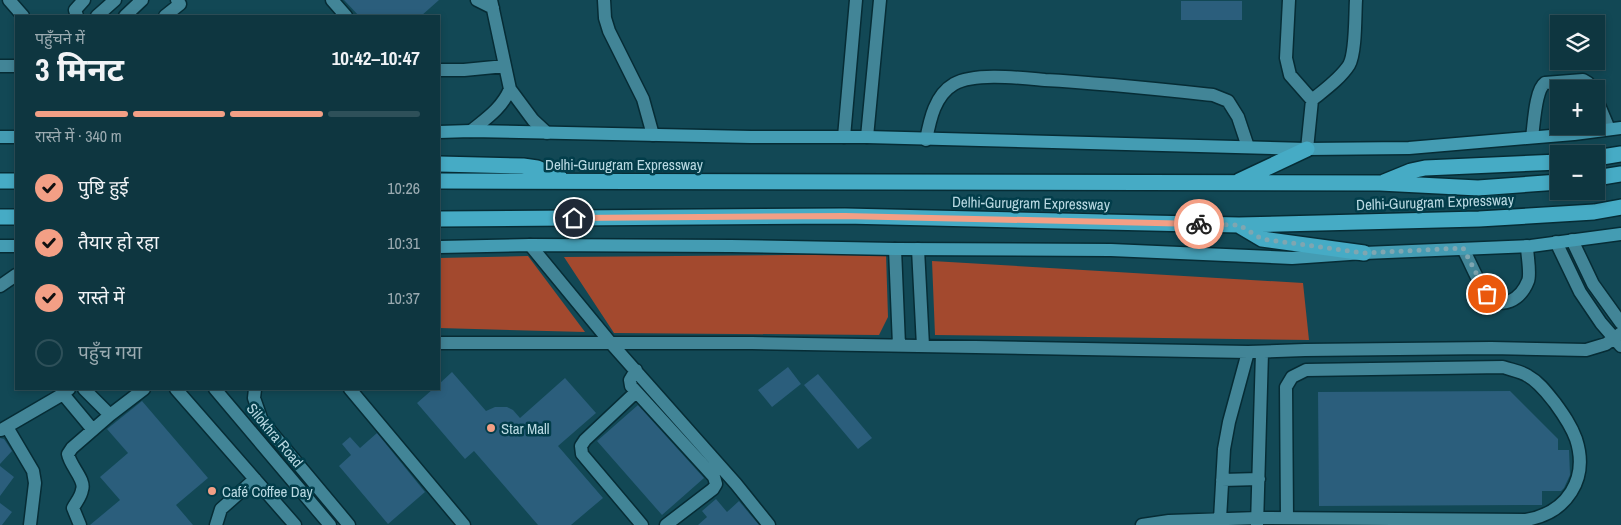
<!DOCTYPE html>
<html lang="hi">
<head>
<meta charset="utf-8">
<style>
	body { margin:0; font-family:"Archivo Narrow","Noto Sans Devanagari",sans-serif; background:#173e47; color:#f1f3f6; height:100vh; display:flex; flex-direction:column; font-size:19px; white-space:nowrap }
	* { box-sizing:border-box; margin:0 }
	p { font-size:16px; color:#9babb1 }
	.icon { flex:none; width:28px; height:28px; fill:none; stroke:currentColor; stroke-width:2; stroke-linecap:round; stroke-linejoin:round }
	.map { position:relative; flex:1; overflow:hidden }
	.panel { position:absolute; left:15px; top:15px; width:425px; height:375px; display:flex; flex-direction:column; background:#0e3640; border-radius:0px; box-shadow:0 2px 8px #0003,0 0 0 1px #2e5059 }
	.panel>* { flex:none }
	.buttons { position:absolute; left:1550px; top:15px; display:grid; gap:10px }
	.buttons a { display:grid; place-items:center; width:55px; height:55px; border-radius:0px; background:#0e3640; box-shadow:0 2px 8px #0003,0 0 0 1px #2e5059; font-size:25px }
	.pin { position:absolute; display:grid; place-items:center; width:42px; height:42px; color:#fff; margin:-21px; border:2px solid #fff; border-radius:50%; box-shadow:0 1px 5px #0007 }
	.courier { position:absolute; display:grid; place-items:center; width:50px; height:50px; margin:-25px; border:4px solid #f39f85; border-radius:50%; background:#fff; color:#222; box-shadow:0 1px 6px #0007 }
	.headline em { font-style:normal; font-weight:700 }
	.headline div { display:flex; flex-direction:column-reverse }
	.headline { display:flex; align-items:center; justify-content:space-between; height:85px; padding:0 20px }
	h1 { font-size:32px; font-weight:700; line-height:38px }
	.bar { display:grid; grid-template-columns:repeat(4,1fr); gap:8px 5px; align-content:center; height:60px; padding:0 20px }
	.bar i { height:6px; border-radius:4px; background:#2e5059 }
	.bar .active { background:#f39f85 }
	.bar p { grid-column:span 4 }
	ol { padding:0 20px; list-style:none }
	li { display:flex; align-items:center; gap:15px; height:55px }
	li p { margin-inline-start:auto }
	li .icon { padding:5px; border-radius:50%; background:#f39f85; color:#111; stroke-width:4 }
	li:last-child { color:#9babb1 }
	li i { width:28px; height:28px; border:2px solid #2e5059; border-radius:50% }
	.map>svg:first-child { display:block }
	.green { fill:#a3492e }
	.building { fill:#2b5e7c }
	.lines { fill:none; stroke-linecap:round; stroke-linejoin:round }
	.minor-casing { stroke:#062c35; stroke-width:15 }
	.major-casing { stroke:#062c35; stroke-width:15 }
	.highway-casing { stroke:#062c35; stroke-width:18 }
	.minor { stroke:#428597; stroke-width:12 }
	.major { stroke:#449cb3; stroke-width:12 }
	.highway { stroke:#46abc5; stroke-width:15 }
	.done { stroke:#7fa6b1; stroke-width:5; stroke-dasharray:0 9 }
	.route { stroke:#f39f85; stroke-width:6 }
	.poi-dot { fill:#f39f85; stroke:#023d4a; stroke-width:2 }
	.labels { text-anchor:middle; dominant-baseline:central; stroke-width:5; stroke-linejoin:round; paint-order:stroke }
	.street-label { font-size:15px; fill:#b9d9e2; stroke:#023d4a }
	.poi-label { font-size:15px; fill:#b9d9e2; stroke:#023d4a; text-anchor:start }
</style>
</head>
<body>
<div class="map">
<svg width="1621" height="525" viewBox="0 0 1621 525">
	<rect width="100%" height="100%" fill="#124855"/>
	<!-- green -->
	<path class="green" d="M886,254L888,317L879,335L614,333L564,257Z
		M528,256L585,332L439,328V258Z
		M932,261L1303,283L1309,340L935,335Z"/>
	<!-- building -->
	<path class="building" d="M344,0H439L421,16H359Z
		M1181,1H1242V20H1181Z
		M788,367L801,384L772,407L758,390Z
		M452,372L486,411L495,407H507L513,410L520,418L565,378L596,413L558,446L603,498L571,525H538L474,451L465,459L417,403L433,389H439V384Z
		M818,374L872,438L858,449L804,385Z
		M1510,391L1558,439V450H1569L1570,475L1564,488L1561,491H1542V505L1319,506L1318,392Z
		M142,401L208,478L176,505L193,525H90L120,500L100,477L128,453L107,429Z
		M638,405L704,478L662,515L597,441Z
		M377,433L425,492L388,524L339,466L351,455L342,444L350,437L360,448Z
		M0,438L4,439L12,451L0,464Z
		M0,466L14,477L0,496Z
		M716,499L727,512L739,501L759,525H698L707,517L702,511Z
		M0,503L12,512L2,525H0Z"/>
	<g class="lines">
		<!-- minor casing -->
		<g class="minor-casing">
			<path id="minor" d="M9,0L23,16
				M332,0L346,16
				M477,0L493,8
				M491,0L510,89L533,120L547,133
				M604,0L605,18L609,31L643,99L653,135
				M1289,0L1286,58L1290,75L1312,100
				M77,16L75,10L84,0
				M97,16L115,0
				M125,16L142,0
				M165,16L180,4L177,0
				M0,66H16
				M439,70H464L505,66
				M1596,98L1609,129
				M471,131C487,118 502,108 510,89
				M844,137L856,0
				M867,137L880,0
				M1532,137C1534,125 1535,90 1545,83L1583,80L1588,83L1592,89
				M926,140C930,119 935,95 954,84C975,72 1022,78 1045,80C1102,83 1157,89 1213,95L1228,101L1238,117L1248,147
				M1307,149L1312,100C1324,90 1340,79 1349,65C1356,53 1355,15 1356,0
				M1572,240L1593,284L1621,323
				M1556,242L1580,292L1601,323L1621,346
				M530,245L610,342L736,484L769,525
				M895,249L899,345
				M918,249L923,346
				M1463,249C1470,261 1478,283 1487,294C1501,312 1521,299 1528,281C1531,274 1527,255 1527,246
				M0,286L16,275
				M439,343H752L1248,352L1305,350L1491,348L1586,350L1606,344L1621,333
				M636,370L630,380L631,386L714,477L716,484L713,489L666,525
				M84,389L110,415L144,389
				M176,389L295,525
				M215,389L330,525
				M255,389L254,398L262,421L349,525
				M350,389L464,525
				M636,392L585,440L581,446L582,454L642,525
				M63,394L93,430
				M7,427L33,471L35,483L30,525
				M1,430L63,394L69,389
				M1222,480L1259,479
				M1220,519L1224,449L1229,422L1248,352
				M80,525L73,508C76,502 81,497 82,490C86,480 70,466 68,454L72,448L110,415
				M216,525L221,509L255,479
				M1142,525L1169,521L1258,518L1526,520C1567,513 1589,479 1576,439C1571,425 1563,414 1555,403C1547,393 1539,382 1528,376C1521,371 1511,370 1503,367L1306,370L1292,377L1286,387L1287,518
				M1257,525L1262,352"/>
		</g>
		<!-- major casing -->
		<g class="major-casing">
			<path id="major" d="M439,132L471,131L751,137H867L1307,149L1409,148L1574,134L1621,128
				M0,137H16
				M0,246H16
				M439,247L530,245L731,246L895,249L1111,250L1292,258L1364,253L1531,246L1621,234"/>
		</g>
		<!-- highway casing -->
		<g class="highway-casing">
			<path id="highway" d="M1596,158L1621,154
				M439,164L523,166L537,168L560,178
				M1596,178L1621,174
				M0,181H16
				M439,181L1380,183L1478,188L1559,182
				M1239,181L1307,149
				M1384,182L1411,171L1425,168L1559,162
				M0,217H16
				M439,219L845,216L1239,225L1479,219L1594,212L1621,207
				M1240,226L1262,239L1364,253"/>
		</g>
		<!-- minor -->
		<use href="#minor" class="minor"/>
		<!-- major -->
		<use href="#major" class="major"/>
		<!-- highway -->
		<use href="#highway" class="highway"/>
	</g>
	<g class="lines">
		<!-- done -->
		<path class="done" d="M1199,224L1239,225L1262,239L1364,253L1463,248L1487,294"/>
		<!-- route -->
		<path class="route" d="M574,218L845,216L1199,224"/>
	</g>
	<!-- markers -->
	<g class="poi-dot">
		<circle cx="491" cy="428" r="5"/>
		<circle cx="212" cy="491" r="5"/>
	</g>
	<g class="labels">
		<!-- street labels -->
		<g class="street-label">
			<text x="624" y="164">Delhi-Gurugram Expressway</text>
			<text transform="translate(1435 202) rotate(-2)">Delhi-Gurugram Expressway</text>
			<text transform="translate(1031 203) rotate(1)">Delhi-Gurugram Expressway</text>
			<text transform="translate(275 435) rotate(50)">Silokhra Road</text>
		</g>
		<!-- poi labels -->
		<g class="poi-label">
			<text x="501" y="428">Star Mall</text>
			<text x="222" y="491">Café Coffee Day</text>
		</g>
	</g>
</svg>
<div class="buttons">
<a><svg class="icon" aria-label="layers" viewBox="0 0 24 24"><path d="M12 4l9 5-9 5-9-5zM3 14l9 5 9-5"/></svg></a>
<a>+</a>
<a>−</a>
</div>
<div class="pin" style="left:1487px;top:294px;background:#ea580c"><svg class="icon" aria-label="bag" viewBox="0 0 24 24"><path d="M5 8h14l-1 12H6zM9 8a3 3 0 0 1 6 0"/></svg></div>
<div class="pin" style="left:574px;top:218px;background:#1f2937"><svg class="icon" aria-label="home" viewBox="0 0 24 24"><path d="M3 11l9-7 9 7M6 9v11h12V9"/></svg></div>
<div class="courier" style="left:1199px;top:224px"><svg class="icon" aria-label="bike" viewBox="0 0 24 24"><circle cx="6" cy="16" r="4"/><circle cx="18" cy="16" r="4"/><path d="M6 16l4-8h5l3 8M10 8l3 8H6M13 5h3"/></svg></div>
<section class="panel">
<div class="headline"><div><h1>3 मिनट</h1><p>पहुँचने में</p></div><em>10:42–10:47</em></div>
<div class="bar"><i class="active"></i><i class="active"></i><i class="active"></i><i></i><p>रास्ते में · 340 m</p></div>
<ol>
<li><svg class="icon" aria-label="check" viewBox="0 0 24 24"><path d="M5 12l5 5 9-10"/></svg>पुष्टि हुई<p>10:26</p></li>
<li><svg class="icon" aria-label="check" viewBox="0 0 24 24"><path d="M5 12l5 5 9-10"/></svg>तैयार हो रहा<p>10:31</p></li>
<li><svg class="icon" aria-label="check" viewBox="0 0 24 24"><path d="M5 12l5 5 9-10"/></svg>रास्ते में<p>10:37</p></li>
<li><i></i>पहुँच गया</li>
</ol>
</section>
</div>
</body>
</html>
